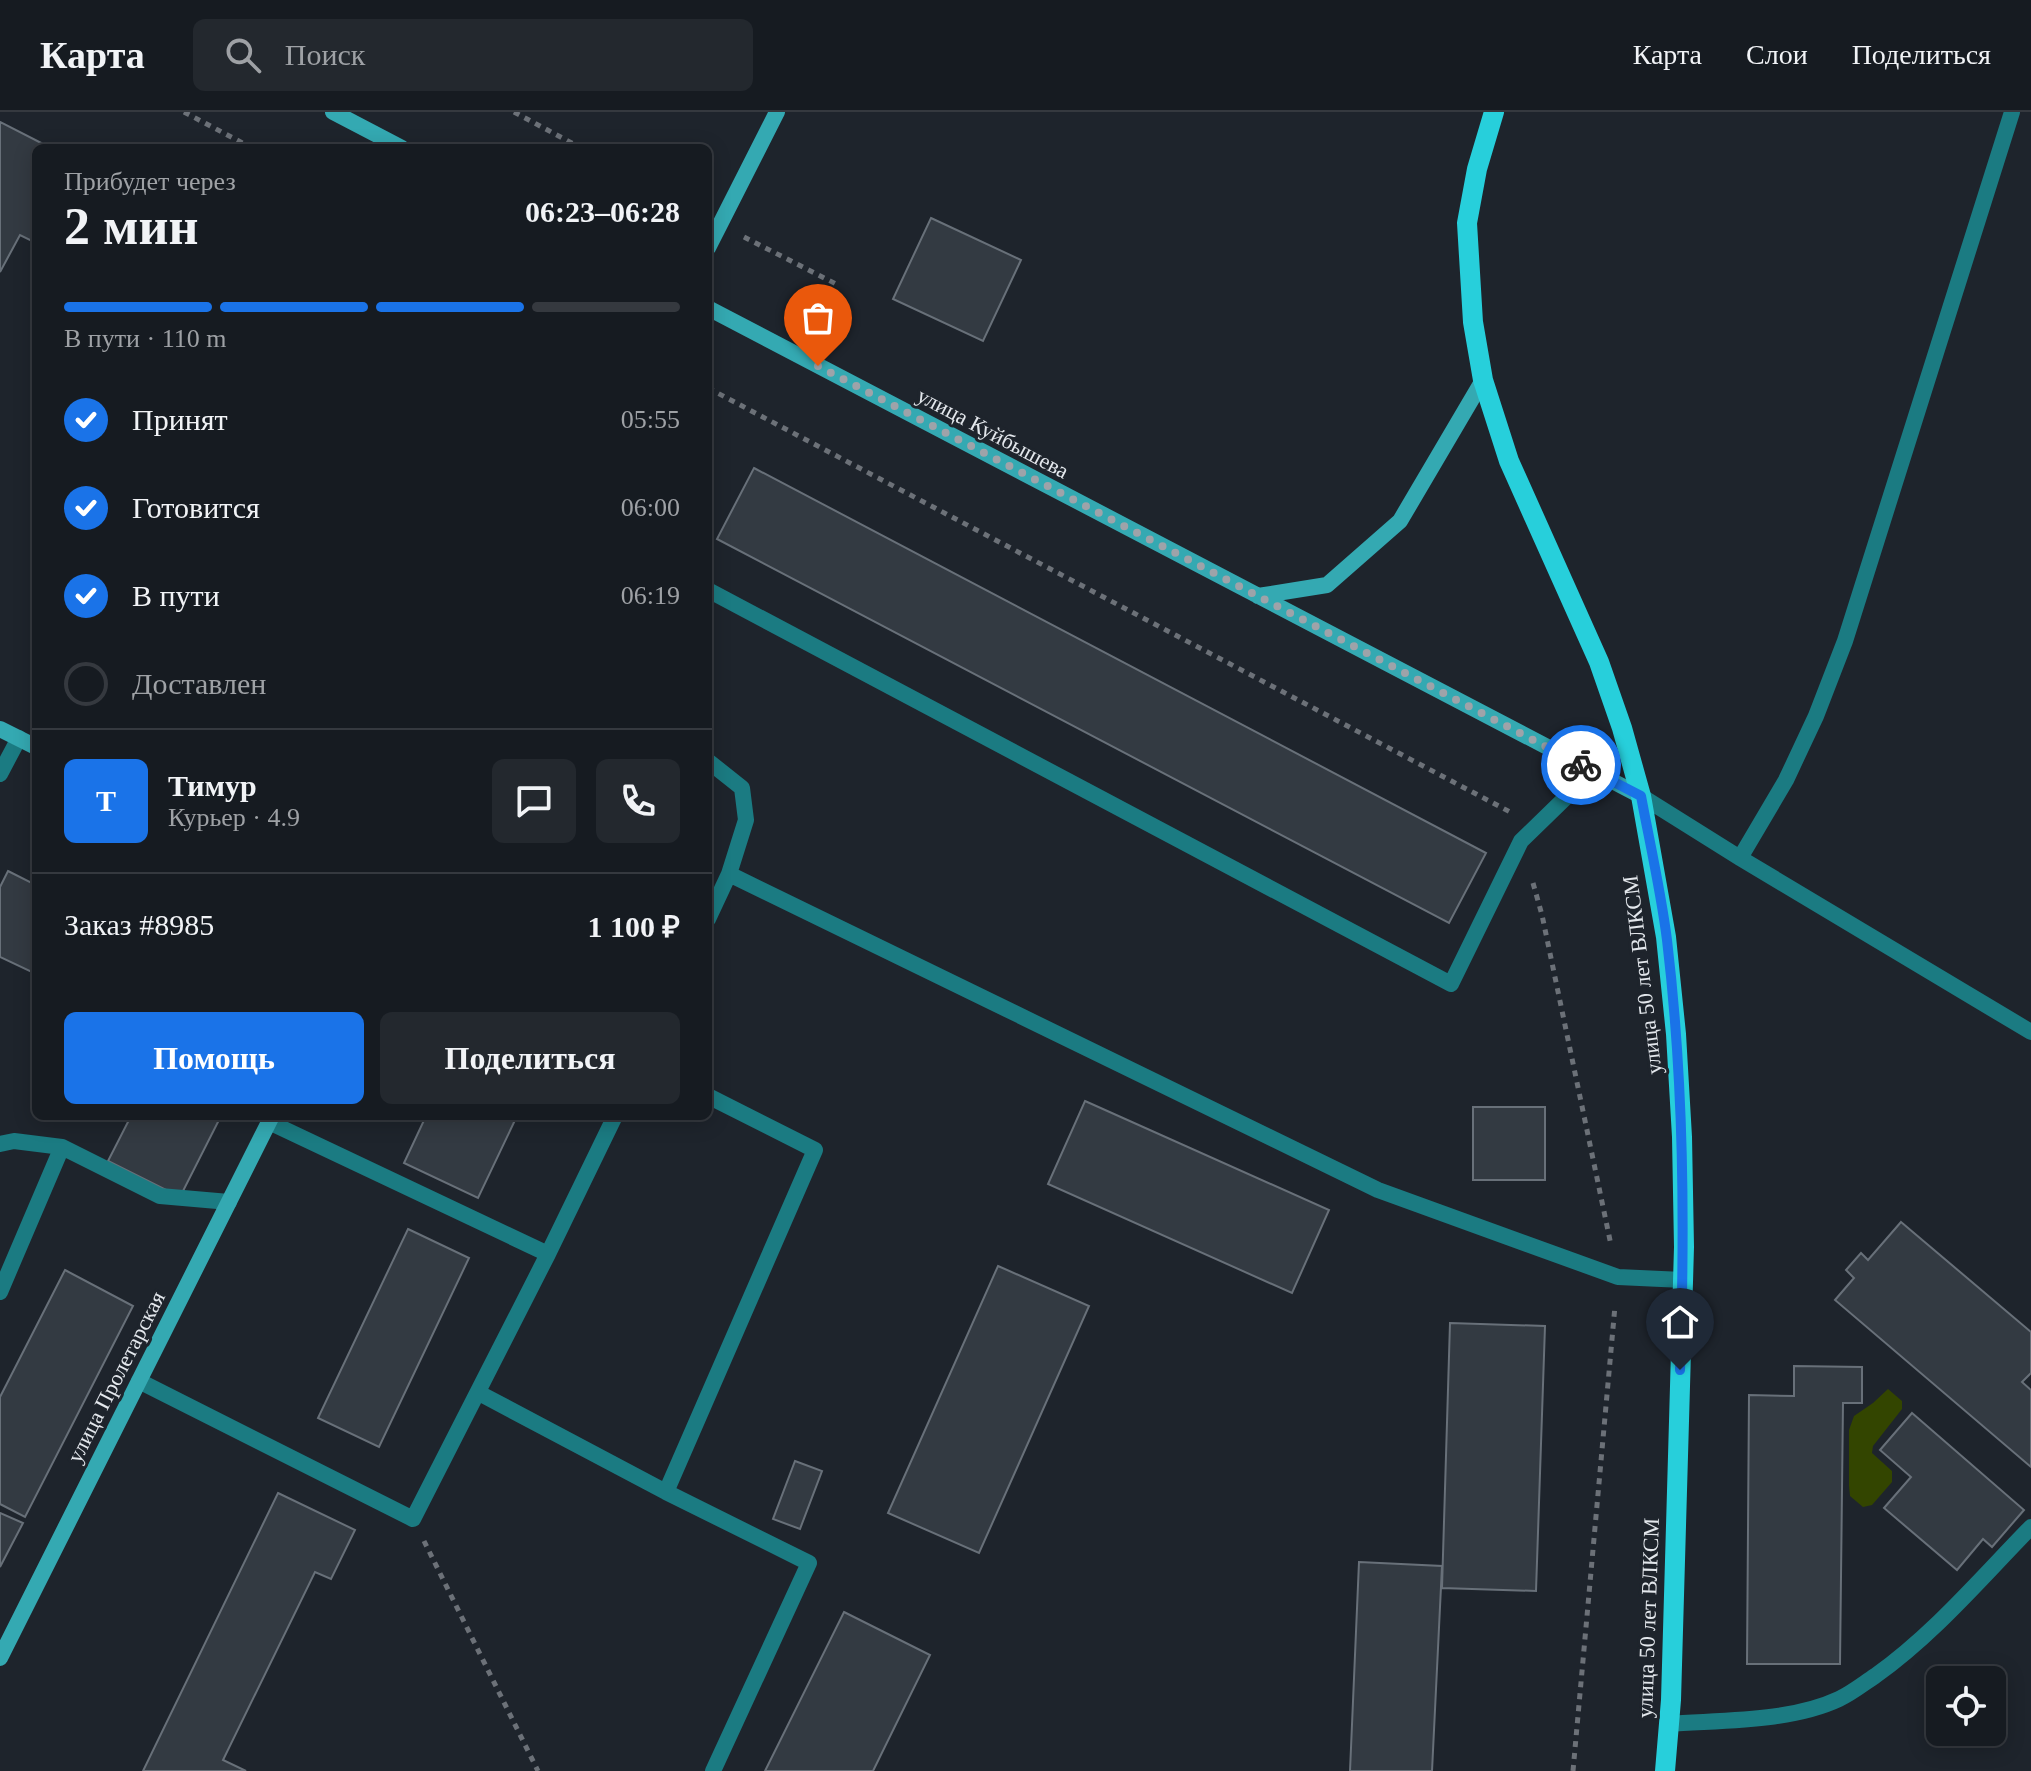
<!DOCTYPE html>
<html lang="ru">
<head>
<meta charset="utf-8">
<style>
	body { margin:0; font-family:Georgia,serif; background:#23282e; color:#f1f3f6; height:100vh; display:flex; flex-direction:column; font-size:30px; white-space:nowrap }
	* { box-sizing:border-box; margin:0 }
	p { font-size:26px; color:#9ea1a5 }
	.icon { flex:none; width:44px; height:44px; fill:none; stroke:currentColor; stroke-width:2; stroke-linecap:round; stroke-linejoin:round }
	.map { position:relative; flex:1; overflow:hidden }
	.details { position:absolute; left:32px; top:32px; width:680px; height:976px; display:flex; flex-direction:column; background:#161b21; border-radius:12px; box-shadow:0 4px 20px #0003,0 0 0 2px #35393f }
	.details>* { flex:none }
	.buttons { position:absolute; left:1926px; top:1554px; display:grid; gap:16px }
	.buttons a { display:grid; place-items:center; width:80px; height:80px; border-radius:12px; background:#161b21; box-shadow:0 4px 20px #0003,0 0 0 2px #35393f; font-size:40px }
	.pin { position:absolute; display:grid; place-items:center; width:68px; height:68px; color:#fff; margin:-82px -34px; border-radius:50% 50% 50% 0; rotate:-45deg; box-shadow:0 0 8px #0007 }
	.pin .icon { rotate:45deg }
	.courier { position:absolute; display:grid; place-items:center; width:80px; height:80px; margin:-40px; border:6px solid #1a73e8; border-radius:50%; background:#fff; color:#222; box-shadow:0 2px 10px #0007 }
	.overview em { font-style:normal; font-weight:700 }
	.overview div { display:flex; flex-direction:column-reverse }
	.overview { display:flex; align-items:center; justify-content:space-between; height:136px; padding:0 32px }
	h1 { font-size:52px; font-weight:700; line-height:60px }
	.bar { display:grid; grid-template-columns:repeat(4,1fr); gap:12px 8px; align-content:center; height:96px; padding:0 32px }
	.bar i { height:10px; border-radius:6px; background:#35393f }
	.bar .on { background:#1a73e8 }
	.bar p { grid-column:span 4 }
	.line { display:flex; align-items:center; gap:20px; padding:0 32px; border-top:2px solid #35393f }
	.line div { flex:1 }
	.round { display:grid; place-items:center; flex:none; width:84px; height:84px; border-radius:12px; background:#23282e }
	ol { padding:0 32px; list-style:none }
	li { display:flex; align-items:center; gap:24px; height:88px }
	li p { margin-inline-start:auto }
	li .icon { padding:8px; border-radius:50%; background:#1a73e8; color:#fff; stroke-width:4 }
	li:last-child { color:#9ea1a5 }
	li i { width:44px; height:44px; border:4px solid #35393f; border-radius:50% }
	.action { display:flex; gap:16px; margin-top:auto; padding:16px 32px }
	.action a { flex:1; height:92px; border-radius:12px; background:#1a73e8; color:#fff; font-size:32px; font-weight:700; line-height:92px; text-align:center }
	.action a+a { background:#23282e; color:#f1f3f6 }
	header { display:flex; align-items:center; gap:48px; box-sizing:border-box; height:112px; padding:0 40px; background:#161b21; border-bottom:2px solid #35393f }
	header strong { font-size:38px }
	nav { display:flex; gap:44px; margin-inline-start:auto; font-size:28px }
	.search { width:560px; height:72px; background:#23282e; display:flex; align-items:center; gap:20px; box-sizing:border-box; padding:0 28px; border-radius:12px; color:#9ea1a5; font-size:30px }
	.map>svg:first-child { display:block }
	.green { fill:#334500 }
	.building { fill:#333a42; stroke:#687079; stroke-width:2 }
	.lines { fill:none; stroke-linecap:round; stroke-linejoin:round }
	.path { stroke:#6c7178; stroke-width:5; stroke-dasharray:6 6; stroke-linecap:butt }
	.lane { stroke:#1b7b82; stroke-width:16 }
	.secondary { stroke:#34a9b2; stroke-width:16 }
	.primary { stroke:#27cfdb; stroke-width:20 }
	.done { stroke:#9ea3a9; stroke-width:8; stroke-dasharray:0 14.4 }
	.route { stroke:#1a73e8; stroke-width:10 }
	.labels { text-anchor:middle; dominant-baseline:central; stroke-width:6; stroke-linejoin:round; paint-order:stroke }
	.street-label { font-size:22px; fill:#e3e7ec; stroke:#1e242c }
</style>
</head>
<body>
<header>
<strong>Карта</strong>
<div class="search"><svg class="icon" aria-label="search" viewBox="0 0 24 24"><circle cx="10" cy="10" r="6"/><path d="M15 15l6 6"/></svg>Поиск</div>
<nav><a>Карта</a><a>Слои</a><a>Поделиться</a></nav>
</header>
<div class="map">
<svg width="2031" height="1659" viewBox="0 0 2031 1659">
	<rect width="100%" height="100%" fill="#1e242c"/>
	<!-- green -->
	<path class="green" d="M1888,1277L1902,1289V1297L1873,1334L1872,1341L1892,1359V1370L1872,1393L1863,1395L1850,1384L1849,1374V1318L1854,1304L1873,1291Z"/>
	<!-- building -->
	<path class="building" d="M0,10L51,36H36V131L20,123L0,160Z
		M931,106L1021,148L983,229L893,187Z
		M754,356L1486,741L1449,811L717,427Z
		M8,759L36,773V862L0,845V775Z
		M1085,989L1329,1098L1292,1181L1048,1072Z
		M1473,995H1545V1068H1473Z
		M131,1004H221L180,1085L108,1049Z
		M426,1004H517L478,1086L404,1051Z
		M1901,1110L2031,1220V1261L2022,1270L2031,1278V1355L1835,1188L1854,1166L1846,1158L1861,1141L1868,1148Z
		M408,1117L469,1146L379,1335L318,1306Z
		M998,1154L1089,1194L979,1441L888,1401Z
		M65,1158L133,1194L25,1405L0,1392V1285Z
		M1450,1211L1545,1214L1536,1479L1442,1476Z
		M1794,1254L1862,1255V1291H1843L1840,1552H1747L1749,1283L1794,1284Z
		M1912,1301L2024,1398L1992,1435L1983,1427L1957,1458L1884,1396L1911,1365L1880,1338Z
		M795,1349L822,1359L800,1417L773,1407Z
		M278,1381L355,1418L331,1467L315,1460L223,1648L246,1659H143Z
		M0,1401L23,1411L0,1455Z
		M1359,1450L1442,1454L1432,1659H1350Z
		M844,1500L930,1543L873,1659H765Z"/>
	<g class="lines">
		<!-- path -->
		<path class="path" d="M184,0L252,36
			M514,0L581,36
			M744,125L840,174
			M708,276L1512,701
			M1533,771L1542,803L1611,1133
			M424,1429L538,1659
			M1573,1659L1615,1194"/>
		<!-- lane -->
		<path class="lane" d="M708,478L1451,872L1521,729L1593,659
			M708,649L742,676L746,708L729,762L1378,1078L1618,1165L1683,1168
			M0,662L19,626
			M1641,684L1740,746L2031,920
			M1740,746L1786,668L1816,604L1845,529L2012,0
			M708,807L729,762
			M708,984L815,1038L666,1380L809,1451L713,1659
			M269,1010L548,1142L615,1004
			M0,1032L14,1029L62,1035L160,1084L229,1090
			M0,1180L62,1035
			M139,1269L413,1407L548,1142
			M479,1281L666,1380
			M1669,1612C1722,1608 1790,1610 1839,1587C1852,1581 1863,1572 1875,1564C1934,1522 1981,1466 2031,1415"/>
		<!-- secondary -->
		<path class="secondary" d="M333,0L402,36
			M708,136L777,0
			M708,196L1641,684
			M1258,484L1327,473L1400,409L1483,268
			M0,617L36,635
			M0,1546L272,1004"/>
		<!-- primary -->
		<path class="primary" d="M1494,0L1477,57L1467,111L1473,210L1483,268L1509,349L1599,550L1622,616L1641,684L1666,825L1676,922L1682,1025L1684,1135L1671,1588L1665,1659"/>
	</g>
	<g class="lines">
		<!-- done -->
		<path class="done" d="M818,254L1581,653"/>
		<!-- route -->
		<path class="route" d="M1581,653L1641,684C1650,732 1661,780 1667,828C1684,971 1685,1114 1680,1258"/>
	</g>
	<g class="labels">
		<!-- street labels -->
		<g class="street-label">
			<text transform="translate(993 321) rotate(28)">улица Куйбышева</text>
			<text transform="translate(1642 863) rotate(-97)">улица 50 лет ВЛКСМ</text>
			<text transform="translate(116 1265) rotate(-63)">улица Пролетарская</text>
			<text transform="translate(1648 1506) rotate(-88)">улица 50 лет ВЛКСМ</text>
		</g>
	</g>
</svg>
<div class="buttons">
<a><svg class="icon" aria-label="locate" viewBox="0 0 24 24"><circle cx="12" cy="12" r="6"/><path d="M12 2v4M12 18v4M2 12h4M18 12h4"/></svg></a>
</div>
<div class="pin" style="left:818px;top:254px;background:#ea580c"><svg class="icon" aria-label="bag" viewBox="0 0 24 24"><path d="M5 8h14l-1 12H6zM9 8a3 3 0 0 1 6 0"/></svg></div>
<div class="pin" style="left:1680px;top:1258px;background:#1f2937"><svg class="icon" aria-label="home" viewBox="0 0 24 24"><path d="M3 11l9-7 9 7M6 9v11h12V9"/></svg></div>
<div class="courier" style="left:1581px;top:653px"><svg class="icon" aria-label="bike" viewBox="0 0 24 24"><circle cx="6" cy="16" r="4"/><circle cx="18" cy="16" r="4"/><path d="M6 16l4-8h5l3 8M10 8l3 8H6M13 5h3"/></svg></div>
<section class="details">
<div class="overview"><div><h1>2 мин</h1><p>Прибудет через</p></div><em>06:23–06:28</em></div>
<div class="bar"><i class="on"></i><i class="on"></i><i class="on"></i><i></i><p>В пути · 110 m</p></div>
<ol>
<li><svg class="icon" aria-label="check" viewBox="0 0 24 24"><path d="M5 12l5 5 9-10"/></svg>Принят<p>05:55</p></li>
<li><svg class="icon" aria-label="check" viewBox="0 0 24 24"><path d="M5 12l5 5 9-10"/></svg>Готовится<p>06:00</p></li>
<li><svg class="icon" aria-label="check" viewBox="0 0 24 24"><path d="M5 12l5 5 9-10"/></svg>В пути<p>06:19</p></li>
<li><i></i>Доставлен</li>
</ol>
<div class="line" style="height:144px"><b class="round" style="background:#1a73e8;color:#fff">Т</b><div><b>Тимур</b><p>Курьер · 4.9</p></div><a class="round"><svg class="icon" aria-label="chat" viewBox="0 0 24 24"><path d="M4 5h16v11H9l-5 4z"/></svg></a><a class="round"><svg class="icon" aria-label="phone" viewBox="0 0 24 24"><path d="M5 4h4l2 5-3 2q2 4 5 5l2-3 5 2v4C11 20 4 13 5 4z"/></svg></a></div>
<div class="line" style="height:104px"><div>Заказ #8985</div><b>1 100 ₽</b></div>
<div class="action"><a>Помощь</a><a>Поделиться</a></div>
</section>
</div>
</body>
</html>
